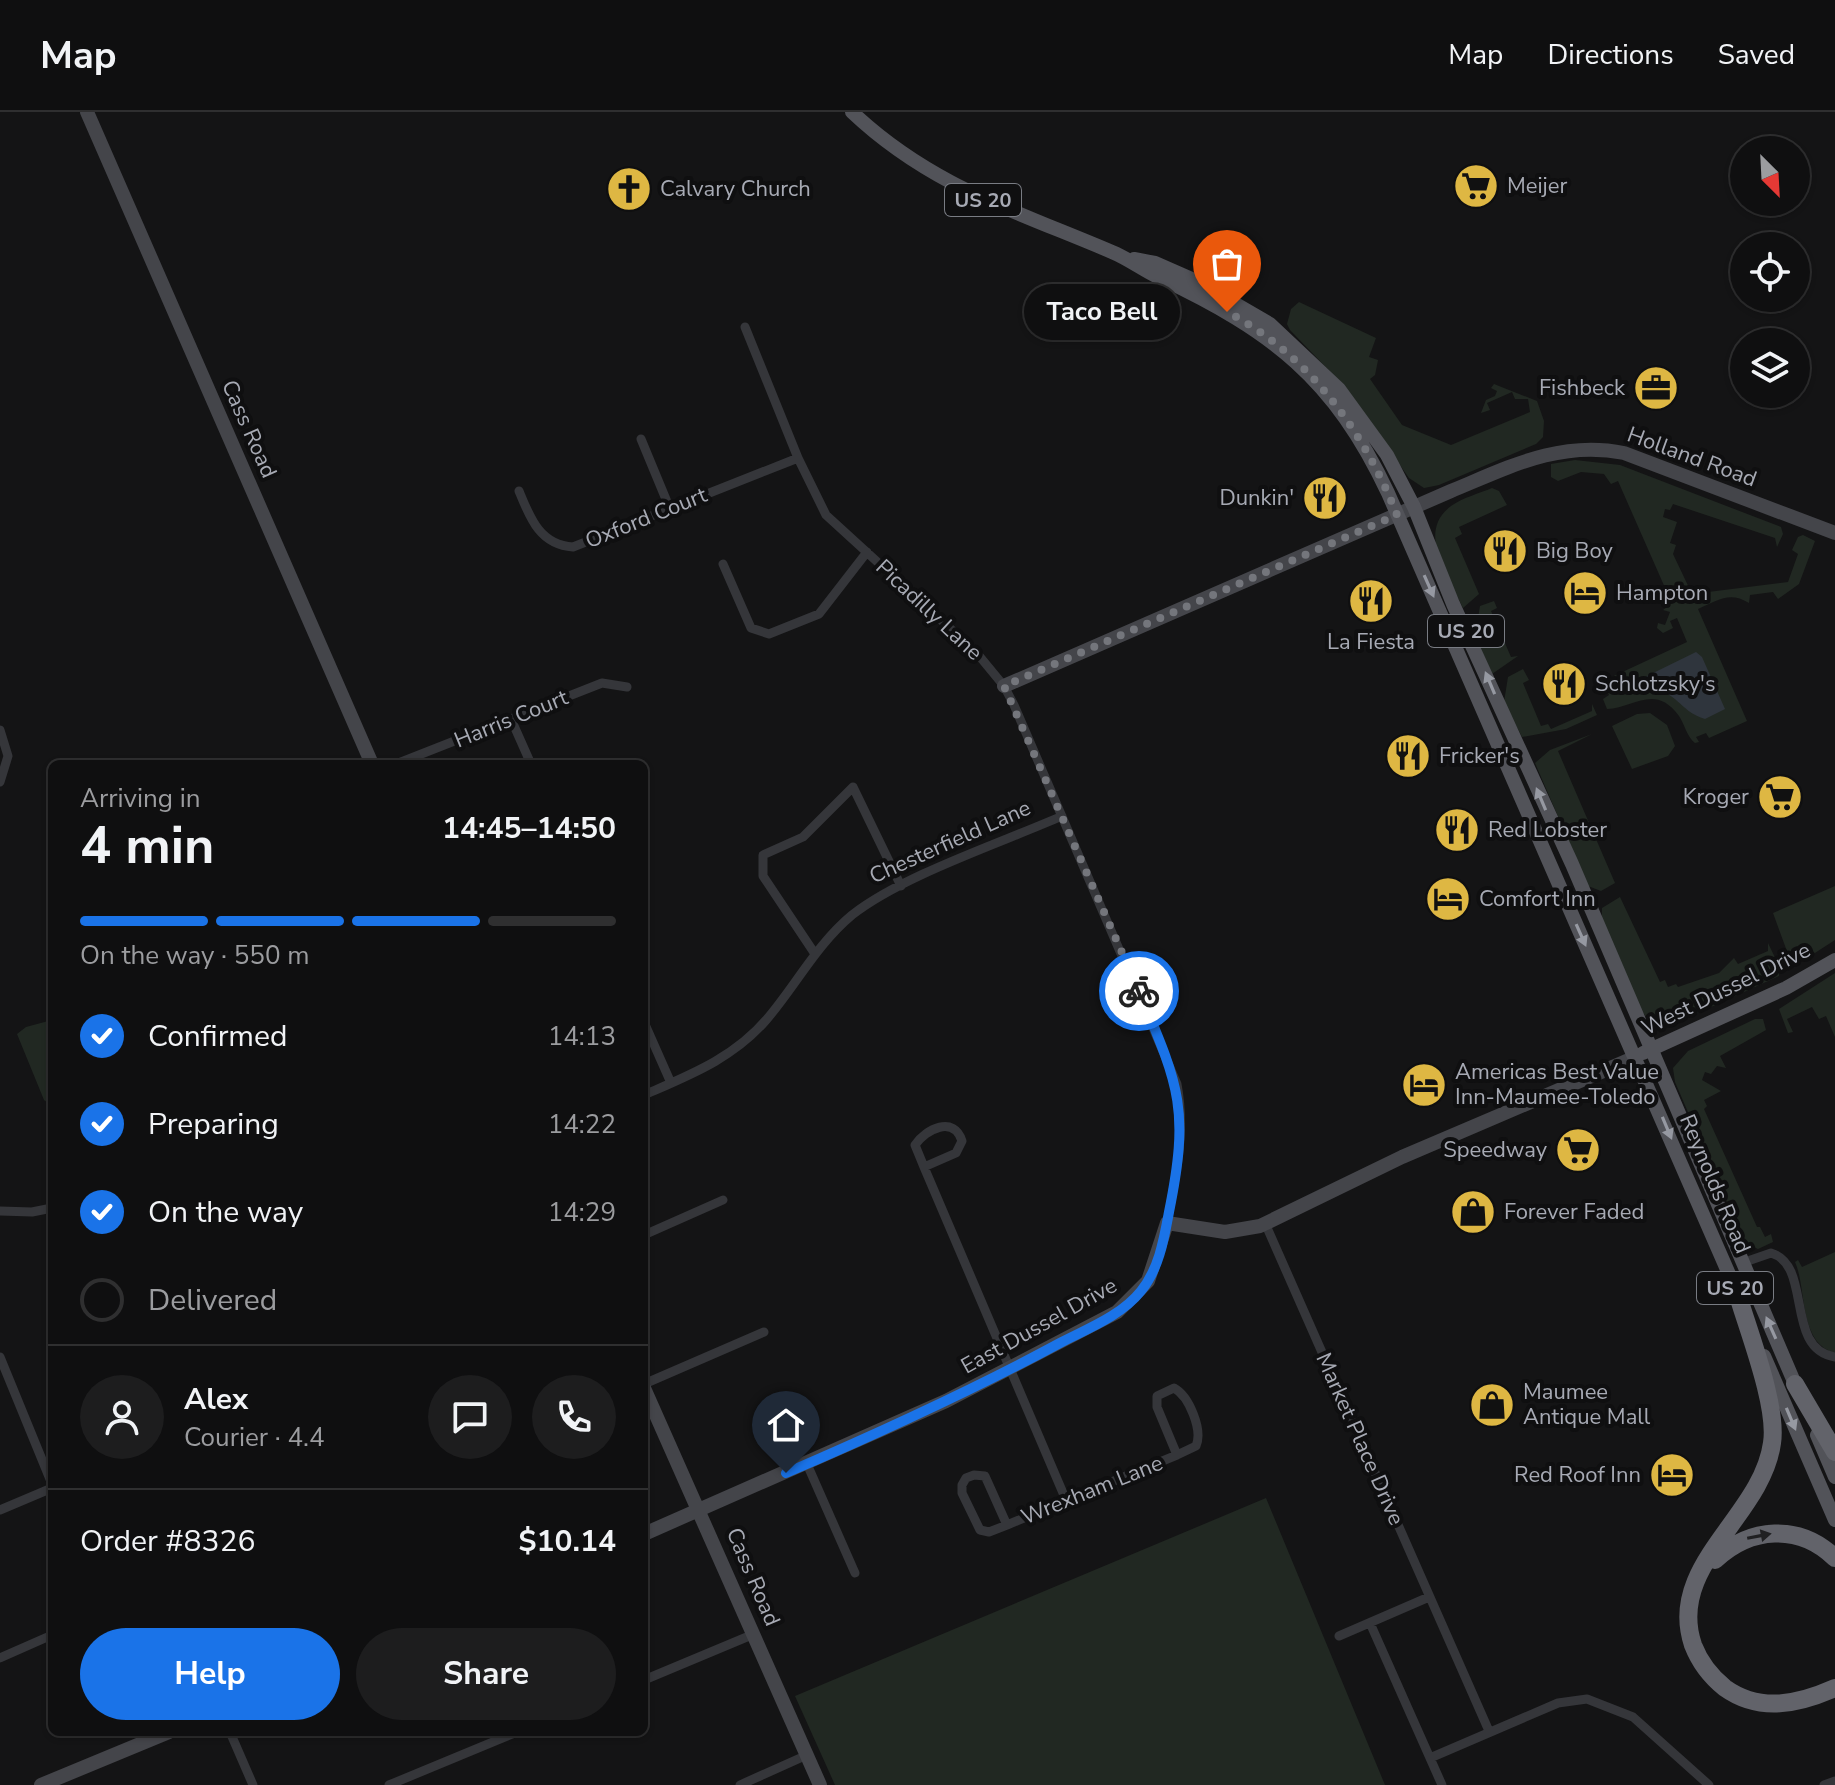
<!DOCTYPE html>
<html lang="en">
<head>
<meta charset="utf-8">
<style>
	body { margin:0; font-family:"Nunito Sans",sans-serif; background:#1d1d1e; color:#f1f3f6; height:100vh; display:flex; flex-direction:column; font-size:30px; white-space:nowrap }
	* { box-sizing:border-box; margin:0 }
	p { font-size:26px; color:#9b9c9f }
	.icon { flex:none; width:44px; height:44px; fill:none; stroke:currentColor; stroke-width:2; stroke-linecap:round; stroke-linejoin:round }
	.map { position:relative; flex:1; overflow:hidden }
	.side { position:absolute; left:48px; top:648px; width:600px; height:976px; display:flex; flex-direction:column; background:#0f0f10; border-radius:12px; box-shadow:0 2px 6px #0004,0 0 0 2px #2f2f30 }
	.side>* { flex:none }
	.needle { width:52px; rotate:156deg }
	.fabs { position:absolute; left:1730px; top:24px; display:grid; gap:16px }
	.fabs a { display:grid; place-items:center; width:80px; height:80px; border-radius:50%; background:#0f0f10; box-shadow:0 2px 6px #0004,0 0 0 2px #2f2f30; font-size:40px }
	.pin { position:absolute; display:grid; place-items:center; width:68px; height:68px; color:#fff; margin:-82px -34px; border-radius:50% 50% 50% 0; rotate:-45deg; box-shadow:0 0 8px #0007 }
	.pin .icon { rotate:45deg }
	.courier { position:absolute; display:grid; place-items:center; width:80px; height:80px; margin:-40px; border:6px solid #1a73e8; border-radius:50%; background:#fff; color:#222; box-shadow:0 2px 10px #0007 }
	.bubble { position:absolute; height:56px; border-radius:28px; background:#0f0f10; box-shadow:0 2px 6px #0004,0 0 0 2px #2f2f30; font-size:26px; font-weight:700; line-height:56px; text-align:center }
	.headline em { font-style:normal; font-weight:700 }
	.headline div { display:flex; flex-direction:column-reverse }
	.headline { display:flex; align-items:center; justify-content:space-between; height:136px; padding:0 32px }
	h1 { font-size:52px; font-weight:700; line-height:60px }
	.bar { display:grid; grid-template-columns:repeat(4,1fr); gap:12px 8px; align-content:center; height:96px; padding:0 32px }
	.bar i { height:10px; border-radius:6px; background:#2f2f30 }
	.bar .on { background:#1a73e8 }
	.bar p { grid-column:span 4 }
	.line { display:flex; align-items:center; gap:20px; padding:0 32px; border-top:2px solid #2f2f30 }
	.line div { flex:1 }
	.round { display:grid; place-items:center; flex:none; width:84px; height:84px; border-radius:42px; background:#1d1d1e }
	ol { padding:0 32px; list-style:none }
	li { display:flex; align-items:center; gap:24px; height:88px }
	li p { margin-inline-start:auto }
	li .icon { padding:8px; border-radius:50%; background:#1a73e8; color:#fff; stroke-width:4 }
	li:last-child { color:#9b9c9f }
	li i { width:44px; height:44px; border:4px solid #2f2f30; border-radius:50% }
	.button { display:flex; gap:16px; margin-top:auto; padding:16px 32px }
	.button a { flex:1; height:92px; border-radius:48px; background:#1a73e8; color:#fff; font-size:32px; font-weight:700; line-height:92px; text-align:center }
	.button a+a { background:#1d1d1e; color:#f1f3f6 }
	header { display:flex; align-items:center; gap:48px; box-sizing:border-box; height:112px; padding:0 40px; background:#0f0f10; border-bottom:2px solid #2f2f30 }
	header strong { font-size:38px }
	nav { display:flex; gap:44px; margin-inline-start:auto; font-size:28px }
	.map>svg:first-child { display:block }
	.green { fill:#212822 }
	.water { fill:#2f353d }
	.lines { fill:none; stroke-linecap:round; stroke-linejoin:round }
	.street { stroke:#35363a; stroke-width:9 }
	.secondary { stroke:#44454a; stroke-width:14 }
	.primary { stroke:#525359; stroke-width:14 }
	.highway { stroke:#62636a; stroke-width:18 }
	.oneway { fill:#9699a2 }
	.oneway2 { fill:#202022 }
	.done { stroke:#74767c; stroke-width:8; stroke-dasharray:0 14.4 }
	.route { stroke:#1a73e8; stroke-width:10 }
	.labels { text-anchor:middle; dominant-baseline:central; stroke-width:8; stroke-linejoin:round; paint-order:stroke }
	.shield { fill:#0f0f10; stroke:#797c83; stroke-width:2 }
	.shield-label { font-size:20px; font-weight:bold; fill:#a7aab4 }
	.poi-label { font-size:22px; fill:#a7aab4; stroke:#0f0f10; text-anchor:start }
	.street-label { font-size:22px; fill:#a7aab4; stroke:#0f0f10 }
</style>
</head>
<body>
<header>
<strong>Map</strong>
<nav><a>Map</a><a>Directions</a><a>Saved</a></nav>
</header>
<div class="map">
<svg width="1835" height="1673" viewBox="0 0 1835 1673">
	<rect width="100%" height="100%" fill="#141415"/>
	<!-- green -->
	<path class="green" d="M1299,190L1376,226L1369,245L1378,248L1375,263L1370,267L1402,313L1451,333L1530,300L1528,287H1515L1512,280L1487,291L1490,298L1481,301L1486,288L1495,284L1497,279L1491,276L1494,272L1537,289L1544,309L1543,325L1536,332L1439,373L1424,376L1409,366L1344,274L1290,218L1287,212L1291,197Z
		M1575,348L1620,353L1781,415L1783,422L1777,435L1775,426L1673,392L1670,398L1665,397L1663,405L1677,410L1670,431L1676,433L1673,442L1692,482L1788,470L1798,442L1792,438L1798,425L1803,423L1815,429L1799,472L1778,487L1773,480L1750,483L1749,491C1730,479 1718,488 1698,497L1747,609L1709,626L1706,621L1696,625L1699,630L1695,631C1687,625 1685,613 1679,604C1655,571 1634,596 1607,597L1603,587L1609,583L1603,569L1687,530L1677,506L1670,509L1673,516L1663,521L1657,516L1658,511L1665,513L1670,500L1663,498L1670,493L1667,484L1661,486L1659,482L1666,478L1618,369L1611,372L1604,362L1581,360L1558,369L1551,365V352Z
		M1492,376L1499,379L1507,393L1459,415L1462,422L1455,426L1479,482L1463,496C1448,464 1416,420 1451,394C1462,386 1480,381 1492,376Z
		M1494,489L1497,496L1491,499L1511,545L1518,544L1492,562L1475,524L1480,494Z
		M1523,557L1529,568L1523,571L1541,614L1548,612L1551,617L1592,599V592L1597,603L1566,617L1522,625L1504,590L1508,565Z
		M1650,601L1667,613L1675,634L1668,644L1632,657L1612,614L1637,602Z
		M1592,622L1558,639L1615,771L1601,779L1588,774L1535,651L1550,638Z
		M1835,774V828L1804,848L1788,842L1773,801Z
		M1620,785L1660,870L1665,868L1668,875L1676,872L1678,875L1719,861L1734,846L1738,852L1768,839V831L1779,854V864L1676,911L1656,913C1632,900 1613,833 1602,807V796Z
		M1835,861V925L1826,904L1819,907L1812,895L1787,907L1793,920L1788,921L1779,897Z
		M1755,907H1763L1766,918L1720,944L1726,956L1717,954L1711,962L1705,960L1702,968L1721,979L1704,988L1707,994L1704,997L1757,1115H1760L1765,1125L1771,1122L1773,1130L1758,1137L1744,1130L1675,970L1673,956L1688,939Z
		M52,908V994L44,988L17,922L26,915Z
		M1835,1140V1241C1798,1231 1807,1176 1795,1150L1798,1148L1802,1155Z
		M1266,1386L1385,1673H835L795,1584Z"/>
	<!-- water -->
	<path class="water" d="M1696,540L1702,545L1725,597L1705,607C1677,598 1681,580 1643,574L1647,564Z"/>
	<g class="lines">
		<!-- street -->
		<path class="street" d="M745,215L798,346L826,403L976,540L1004,574L1014,593L1177,972C1186,1020 1176,1063 1167,1111
			M641,327L670,397
			M519,379C530,406 540,433 573,435L798,346
			M723,452L751,516L769,522L819,502L867,440
			M511,607L531,652
			M0,618L8,644L0,670
			M396,652L602,571L627,575
			M815,842L763,764V743L803,725L853,675L901,774
			M644,910L671,971
			M644,983C690,963 734,946 767,907C796,873 817,832 852,803C903,763 1001,731 1062,704
			M924,1055L956,1041L962,1029C954,1003 926,1017 915,1033L924,1055L1066,1388
			M0,1099L32,1100L52,1096
			M1265,1111L1489,1619
			M644,1123L723,1088
			M1742,1151L1771,1141C1813,1153 1784,1237 1835,1245
			M0,1245L52,1372
			M644,1272L764,1220
			M1174,1276C1189,1284 1203,1318 1196,1334L1177,1343L1157,1295V1284Z
			M807,1352L855,1461
			M974,1363L985,1364L1007,1413L989,1420L980,1418L962,1381V1373L966,1366Z
			M0,1398L52,1376
			M1007,1413L1177,1343
			M1370,1511L1442,1673
			M1339,1524L1429,1485
			M0,1546L52,1523
			M644,1568L754,1522
			M230,1620L253,1673
			M1430,1646L1558,1591L1587,1587L1633,1605L1709,1673
			M389,1673L517,1620
			M740,1673L807,1643
			M1824,1673L1835,1669"/>
		<!-- secondary -->
		<path class="secondary" d="M87,0L372,652
			M1004,574L1451,379C1509,355 1560,328 1624,341L1835,421
			M644,1276L820,1673
			M644,1422L946,1289L1117,1200L1148,1169L1167,1111L1225,1120L1260,1114L1402,1045L1636,945
			M41,1673L169,1620"/>
		<!-- primary -->
		<path class="primary" d="M852,0C930,74 1016,99 1112,140C1129,147 1143,158 1160,166C1272,219 1334,266 1388,381L1739,1185
			M1134,147L1155,151L1196,169L1270,212L1339,277L1387,343L1414,395L1453,492L1572,752L1798,1279
			M1643,941L1786,876L1835,848
			M1764,1244L1835,1408
			M1817,1323L1835,1365"/>
		<!-- highway -->
		<path class="highway" d="M1736,1177C1747,1216 1778,1293 1772,1331C1762,1405 1666,1453 1693,1533C1700,1551 1710,1564 1725,1576C1760,1601 1799,1592 1835,1576
			M1795,1272L1835,1340
			M1715,1448C1750,1415 1799,1411 1835,1446"/>
	</g>
	<!-- one-way arrows -->
	<defs><path id="oneway-solid" d="M-6-.8H1V-3.2L6.5 0L1 3.2V.8H-6Z" transform="scale(2)"/></defs>
	<g class="oneway">
		<use href="#oneway-solid" transform="translate(1429 474) rotate(66)"/>
		<use href="#oneway-solid" transform="translate(1490 571) rotate(-113)"/>
		<use href="#oneway-solid" transform="translate(1541 687) rotate(-113)"/>
		<use href="#oneway-solid" transform="translate(1581 823) rotate(66)"/>
		<use href="#oneway-solid" transform="translate(1667 1016) rotate(67)"/>
		<use href="#oneway-solid" transform="translate(1771 1216) rotate(-114)"/>
		<use href="#oneway-solid" transform="translate(1791 1307) rotate(67)"/>
	</g>
	<use class="oneway2" href="#oneway-solid" transform="translate(1759 1424) rotate(-11)"/>
	<g class="lines">
		<!-- done -->
		<path class="done" d="M1139,879L1004,574L1397,403C1364,319 1308,242 1227,200"/>
		<!-- route -->
		<path class="route" d="M786,1361C879,1321 971,1279 1060,1231C1087,1217 1121,1204 1141,1179C1159,1157 1164,1127 1169,1100C1190,996 1179,974 1139,879"/>
	</g>
	<!-- icons -->
	<defs>
		<g id="supermarket-disc" transform="scale(2.3)"><circle r="9.5" fill="#deb743" stroke="#0f0f10"/><path d="M-6-5.5h2.5l.6 2H6L4.5 2H-2.5L-4.4-4H-6ZM-1.5 3.2a1.3 1.3 0 1 0 .1 0ZM3 3.2a1.3 1.3 0 1 0 .1 0Z" fill="#111"/></g>
		<g id="church-disc" transform="scale(2.3)"><circle r="9.5" fill="#deb743" stroke="#0f0f10"/><path d="M-1.2-6h2.4v3.5h3.3v2.4h-3.3V6h-2.4V-.1h-3.3v-2.4h3.3Z" fill="#111"/></g>
		<g id="office-disc" transform="scale(2.3)"><circle r="9.5" fill="#deb743" stroke="#0f0f10"/><path d="M-6-3h4V-5.5h4V-3h4V5H-6ZM-1-4.5V-3h2v-1.5ZM-6 0V1H6V0Z" fill="#111"/></g>
		<g id="restaurant-disc" transform="scale(2.3)"><circle r="9.5" fill="#deb743" stroke="#0f0f10"/><path d="M-5-6h1v4h1v-4h1v4h1v-4h1v5L-1.5 .5V6h-2V.5L-5-1ZM5-6V6H3V1.5H1.5Q1.5-4 5-6Z" fill="#111"/></g>
		<g id="hotel-disc" transform="scale(2.3)"><circle r="9.5" fill="#deb743" stroke="#0f0f10"/><path d="M-6-4.5h1.5V1H6V5H4.5V3h-9V5H-6ZM-4 0a1.8 1.8 0 1 1 3.6 0ZM.5 0V-2.5h3Q6-2.5 6 0Z" fill="#111"/></g>
		<g id="shop-disc" transform="scale(2.3)"><circle r="9.5" fill="#deb743" stroke="#0f0f10"/><path d="M-5-2.5h2.3a2.7 3.5 0 0 1 5.4 0H5L5.5 6h-11ZM-1.5-2.5h3a1.5 2.3 0 0 0-3 0Z" fill="#111"/></g>
	</defs>
	<g fill-rule="evenodd">
		<use href="#supermarket-disc" x="1476" y="74"/>
		<use href="#church-disc" x="629" y="77"/>
		<use href="#office-disc" x="1656" y="276"/>
		<use href="#restaurant-disc" x="1325" y="386"/>
		<use href="#restaurant-disc" x="1505" y="439"/>
		<use href="#hotel-disc" x="1585" y="481"/>
		<use href="#restaurant-disc" x="1371" y="489"/>
		<use href="#restaurant-disc" x="1564" y="572"/>
		<use href="#restaurant-disc" x="1408" y="644"/>
		<use href="#supermarket-disc" x="1780" y="685"/>
		<use href="#restaurant-disc" x="1457" y="718"/>
		<use href="#hotel-disc" x="1448" y="787"/>
		<use href="#hotel-disc" x="1424" y="973"/>
		<use href="#supermarket-disc" x="1578" y="1038"/>
		<use href="#shop-disc" x="1473" y="1100"/>
		<use href="#shop-disc" x="1492" y="1293"/>
		<use href="#hotel-disc" x="1672" y="1363"/>
	</g>
	<g class="labels">
		<!-- shield labels -->
		<g class="shield">
			<rect x="945" y="72" width="76" height="32" rx="6"/>
			<rect x="1428" y="503" width="76" height="32" rx="6"/>
			<rect x="1697" y="1160" width="76" height="32" rx="6"/>
		</g>
		<g class="shield-label">
			<text x="983" y="88">US 20</text>
			<text x="1466" y="519">US 20</text>
			<text x="1735" y="1176">US 20</text>
		</g>
		<!-- poi labels -->
		<g class="poi-label">
			<text x="1507" y="74">Meijer</text>
			<text x="660" y="77">Calvary Church</text>
			<text x="1625" y="276" text-anchor="end">Fishbeck</text>
			<text x="1294" y="386" text-anchor="end">Dunkin'</text>
			<text x="1536" y="439">Big Boy</text>
			<text x="1616" y="481">Hampton</text>
			<text x="1371" y="530" text-anchor="middle">La Fiesta</text>
			<text x="1595" y="572">Schlotzsky's</text>
			<text x="1439" y="644">Fricker's</text>
			<text x="1749" y="685" text-anchor="end">Kroger</text>
			<text x="1488" y="718">Red Lobster</text>
			<text x="1479" y="787">Comfort Inn</text>
			<text x="1455" y="960">Americas Best Value<tspan x="1455" dy="25">Inn-Maumee-Toledo</tspan></text>
			<text x="1547" y="1038" text-anchor="end">Speedway</text>
			<text x="1504" y="1100">Forever Faded</text>
			<text x="1523" y="1280">Maumee<tspan x="1523" dy="25">Antique Mall</tspan></text>
			<text x="1641" y="1363" text-anchor="end">Red Roof Inn</text>
		</g>
		<!-- street labels -->
		<g class="street-label">
			<text transform="translate(249 317) rotate(66)">Cass Road</text>
			<text transform="translate(1692 345) rotate(20)">Holland Road</text>
			<text transform="translate(646 406) rotate(-22)">Oxford Court</text>
			<text transform="translate(929 498) rotate(43)">Picadilly Lane</text>
			<text transform="translate(511 607) rotate(-22)">Harris Court</text>
			<text transform="translate(950 730) rotate(-24)">Chesterfield Lane</text>
			<text transform="translate(1726 877) rotate(-26)">West Dussel Drive</text>
			<text transform="translate(1715 1072) rotate(67)">Reynolds Road</text>
			<text transform="translate(1039 1214) rotate(-29)">East Dussel Drive</text>
			<text transform="translate(1360 1327) rotate(66)">Market Place Drive</text>
			<text transform="translate(1092 1378) rotate(-22)">Wrexham Lane</text>
			<text transform="translate(753 1465) rotate(67)">Cass Road</text>
		</g>
	</g>
</svg>
<div class="fabs">
<a><svg class="needle" viewBox="-14 -14 28 28"><path d="M0-13l5 13h-10z" fill="#e53935"/><path d="M0 13l5-13h-10z" fill="#9b9c9f"/></svg></a>
<a><svg class="icon" aria-label="locate" viewBox="0 0 24 24"><circle cx="12" cy="12" r="6"/><path d="M12 2v4M12 18v4M2 12h4M18 12h4"/></svg></a>
<a><svg class="icon" aria-label="layers" viewBox="0 0 24 24"><path d="M12 4l9 5-9 5-9-5zM3 14l9 5 9-5"/></svg></a>
</div>
<div class="pin" style="left:1227px;top:200px;background:#ea580c"><svg class="icon" aria-label="bag" viewBox="0 0 24 24"><path d="M5 8h14l-1 12H6zM9 8a3 3 0 0 1 6 0"/></svg></div>
<div class="pin" style="left:786px;top:1361px;background:#1f2937"><svg class="icon" aria-label="home" viewBox="0 0 24 24"><path d="M3 11l9-7 9 7M6 9v11h12V9"/></svg></div>
<div class="courier" style="left:1139px;top:879px"><svg class="icon" aria-label="bike" viewBox="0 0 24 24"><circle cx="6" cy="16" r="4"/><circle cx="18" cy="16" r="4"/><path d="M6 16l4-8h5l3 8M10 8l3 8H6M13 5h3"/></svg></div>
<div class="bubble" style="left:1024px;top:172px;width:156px">Taco Bell</div>
<section class="side">
<div class="headline"><div><h1>4 min</h1><p>Arriving in</p></div><em>14:45–14:50</em></div>
<div class="bar"><i class="on"></i><i class="on"></i><i class="on"></i><i></i><p>On the way · 550 m</p></div>
<ol>
<li><svg class="icon" aria-label="check" viewBox="0 0 24 24"><path d="M5 12l5 5 9-10"/></svg>Confirmed<p>14:13</p></li>
<li><svg class="icon" aria-label="check" viewBox="0 0 24 24"><path d="M5 12l5 5 9-10"/></svg>Preparing<p>14:22</p></li>
<li><svg class="icon" aria-label="check" viewBox="0 0 24 24"><path d="M5 12l5 5 9-10"/></svg>On the way<p>14:29</p></li>
<li><i></i>Delivered</li>
</ol>
<div class="line" style="height:144px"><a class="round"><svg class="icon" aria-label="person" viewBox="0 0 24 24"><circle cx="12" cy="8" r="4"/><path d="M4 21q1-7 8-7t8 7"/></svg></a><div><b>Alex</b><p>Courier · 4.4</p></div><a class="round"><svg class="icon" aria-label="chat" viewBox="0 0 24 24"><path d="M4 5h16v11H9l-5 4z"/></svg></a><a class="round"><svg class="icon" aria-label="phone" viewBox="0 0 24 24"><path d="M5 4h4l2 5-3 2q2 4 5 5l2-3 5 2v4C11 20 4 13 5 4z"/></svg></a></div>
<div class="line" style="height:104px"><div>Order #8326</div><b>$10.14</b></div>
<div class="button"><a>Help</a><a>Share</a></div>
</section>
</div>
</body>
</html>
